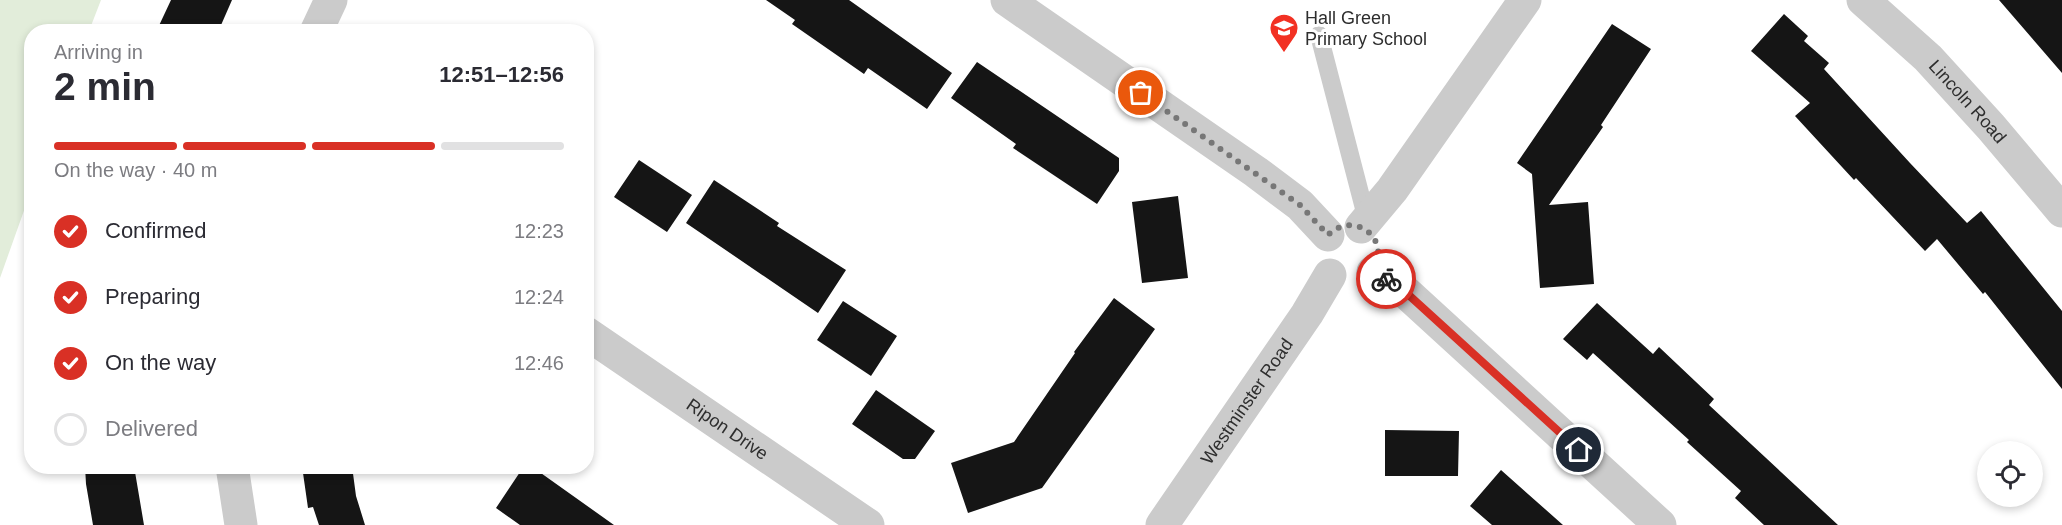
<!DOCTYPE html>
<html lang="en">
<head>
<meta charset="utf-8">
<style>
	body { margin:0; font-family:Arial,sans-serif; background:#f2f2f3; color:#2b2b33; height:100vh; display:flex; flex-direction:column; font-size:22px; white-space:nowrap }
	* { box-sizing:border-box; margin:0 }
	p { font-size:20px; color:#7c7c81 }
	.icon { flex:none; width:33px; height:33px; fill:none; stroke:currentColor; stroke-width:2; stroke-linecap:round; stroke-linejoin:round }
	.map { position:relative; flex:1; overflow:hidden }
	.side { position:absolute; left:24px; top:24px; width:570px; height:450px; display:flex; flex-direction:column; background:#fff; border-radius:24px; box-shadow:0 3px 9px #0003 }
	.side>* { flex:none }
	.buttons { position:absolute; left:1977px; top:441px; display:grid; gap:12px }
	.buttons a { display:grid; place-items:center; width:66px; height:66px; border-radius:50%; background:#fff; box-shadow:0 3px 9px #0003; font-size:30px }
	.pin { position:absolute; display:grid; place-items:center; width:51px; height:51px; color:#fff; margin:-26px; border:3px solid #fff; border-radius:50%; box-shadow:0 2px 6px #0007 }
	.courier { position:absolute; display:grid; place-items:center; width:60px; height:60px; margin:-30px; border:4px solid #d93025; border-radius:50%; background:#fff; color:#222; box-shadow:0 2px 8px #0007 }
	.headline em { font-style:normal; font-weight:700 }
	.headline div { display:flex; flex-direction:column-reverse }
	.headline { display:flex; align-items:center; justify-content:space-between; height:102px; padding:0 30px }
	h1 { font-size:39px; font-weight:700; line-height:45px }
	.bar { display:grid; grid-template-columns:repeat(4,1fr); gap:9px 6px; align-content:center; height:72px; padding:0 30px }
	.bar i { height:8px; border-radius:4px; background:#e1e1e2 }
	.bar .current { background:#d93025 }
	.bar p { grid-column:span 4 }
	ol { padding:0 30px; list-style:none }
	li { display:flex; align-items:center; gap:18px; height:66px }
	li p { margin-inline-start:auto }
	li .icon { padding:6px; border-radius:50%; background:#d93025; color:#fff; stroke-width:4 }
	li:last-child { color:#7c7c81 }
	li i { width:33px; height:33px; border:3px solid #e1e1e2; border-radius:50% }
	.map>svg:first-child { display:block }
	.green { fill:#e2edda }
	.building { fill:#151515 }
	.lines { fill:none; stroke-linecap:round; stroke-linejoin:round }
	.service { stroke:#cbcbcb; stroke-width:18 }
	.minor { stroke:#cbcbcb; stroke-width:33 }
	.done { stroke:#777; stroke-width:6; stroke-dasharray:0 10.8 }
	.route { stroke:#d93025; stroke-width:8 }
	.labels { text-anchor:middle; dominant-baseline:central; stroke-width:6; stroke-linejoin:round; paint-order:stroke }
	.poi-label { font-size:18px; fill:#2e2e2e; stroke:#fff; text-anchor:start }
	.street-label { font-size:18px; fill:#2e2e2e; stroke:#fff }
</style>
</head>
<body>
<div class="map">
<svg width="2062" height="525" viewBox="0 0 2062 525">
	<rect width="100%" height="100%" fill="#fff"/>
	<!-- green -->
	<path class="green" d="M0,0H101L89,31L32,32L31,191L0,278Z"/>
	<!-- building -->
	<path class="building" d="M171,0H232L218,32H156Z
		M766,0H849L952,73L927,109L868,68L864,74L792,24L795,20Z
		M1999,0H2062V73Z
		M1784,14L1808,36L1804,41L1829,63L1824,69L1910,163L1967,223L1981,211L2062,311V389L1985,292L1983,294L1937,239L1925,251L1856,178L1854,180L1795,116L1810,103L1751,51Z
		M1612,24L1651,49L1601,125L1603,127L1549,205L1588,202L1594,284L1540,288L1532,174L1517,163Z
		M977,62L1119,158V171L1097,204L1013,148L1016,144L951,98Z
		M639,160L692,195L667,232L614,197Z
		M714,180L779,223L777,226L846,270L818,313L686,223Z
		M1178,196L1188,278L1142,283L1132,202Z
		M1114,298L1155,329L1042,488L968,513L951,463L1014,442L1075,353L1074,352Z
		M843,301L897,336L871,376L817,340Z
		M1597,303L1653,354L1659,347L1714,399L1709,405L1838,525H1764L1735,498L1741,491L1687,442L1689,440L1593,353L1587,360L1563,339Z
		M876,390L935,431L915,459H903L852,424Z
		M1385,430L1459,431L1458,476H1385Z
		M85,466H134L144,525H93L86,484Z
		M302,466H352L356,496L365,525H319L313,507L308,508Z
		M524,466H531L614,525H520L496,508Z
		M1501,470L1563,525H1492L1470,506Z"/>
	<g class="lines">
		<!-- service -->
		<path class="service" d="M1319,35L1367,220"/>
		<!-- minor -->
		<g class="minor">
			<path d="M1007,0L1256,172L1300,205L1328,235"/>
			<path id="s1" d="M1863,0L1928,58L1991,127L2062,211"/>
			<path d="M316,32L331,0"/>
			<path d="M1361,227L1392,190L1525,0"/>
			<path d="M1373,272L1401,288L1660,525"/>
			<path id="s2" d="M586,333L868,525"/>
			<path d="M232,466L241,525"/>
			<path id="s3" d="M1162,525L1307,314L1330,275"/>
		</g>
	</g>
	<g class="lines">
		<!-- done -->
		<path class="done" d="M1141,93L1300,205L1328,235C1356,209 1392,240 1373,272L1386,279"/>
		<!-- route -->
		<path class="route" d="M1386,279L1401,288L1579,450"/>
	</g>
	<!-- icons -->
	<defs>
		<g id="school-pin" transform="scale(1.5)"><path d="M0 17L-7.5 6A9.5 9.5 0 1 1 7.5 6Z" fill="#f23123" stroke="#fff"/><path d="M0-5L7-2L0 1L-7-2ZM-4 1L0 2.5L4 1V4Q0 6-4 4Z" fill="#fff"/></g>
	</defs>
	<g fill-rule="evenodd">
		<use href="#school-pin" x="1284" y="28"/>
	</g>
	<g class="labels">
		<!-- poi labels -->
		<g class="poi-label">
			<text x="1305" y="18">Hall Green<tspan x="1305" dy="21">Primary School</tspan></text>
		</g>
		<!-- street labels -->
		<g class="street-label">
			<text stroke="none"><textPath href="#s1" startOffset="146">Lincoln Road</textPath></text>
			<text stroke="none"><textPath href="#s3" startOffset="150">Westminster Road</textPath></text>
			<text stroke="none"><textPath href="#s2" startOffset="171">Ripon Drive</textPath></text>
		</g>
	</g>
</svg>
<div class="buttons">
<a><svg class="icon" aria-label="locate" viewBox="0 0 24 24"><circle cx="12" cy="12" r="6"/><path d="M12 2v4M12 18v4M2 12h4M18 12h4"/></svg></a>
</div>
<div class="pin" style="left:1141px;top:93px;background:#ea580c"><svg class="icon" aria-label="bag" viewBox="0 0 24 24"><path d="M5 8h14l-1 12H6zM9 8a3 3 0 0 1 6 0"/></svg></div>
<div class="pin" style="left:1579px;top:450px;background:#1f2937"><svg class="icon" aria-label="home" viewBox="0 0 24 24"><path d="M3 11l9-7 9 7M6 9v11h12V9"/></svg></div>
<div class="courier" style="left:1386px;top:279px"><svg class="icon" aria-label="bike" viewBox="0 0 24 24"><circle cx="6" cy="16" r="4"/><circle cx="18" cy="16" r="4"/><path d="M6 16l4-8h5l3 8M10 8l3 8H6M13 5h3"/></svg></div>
<section class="side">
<div class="headline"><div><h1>2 min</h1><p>Arriving in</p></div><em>12:51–12:56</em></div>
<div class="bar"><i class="current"></i><i class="current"></i><i class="current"></i><i></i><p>On the way · 40 m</p></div>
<ol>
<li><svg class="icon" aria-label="check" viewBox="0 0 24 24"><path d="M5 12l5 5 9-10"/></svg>Confirmed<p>12:23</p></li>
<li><svg class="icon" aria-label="check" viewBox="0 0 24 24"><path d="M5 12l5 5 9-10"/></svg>Preparing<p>12:24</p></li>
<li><svg class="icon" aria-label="check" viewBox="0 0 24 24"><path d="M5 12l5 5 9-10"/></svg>On the way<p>12:46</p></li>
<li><i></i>Delivered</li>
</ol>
</section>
</div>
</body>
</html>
